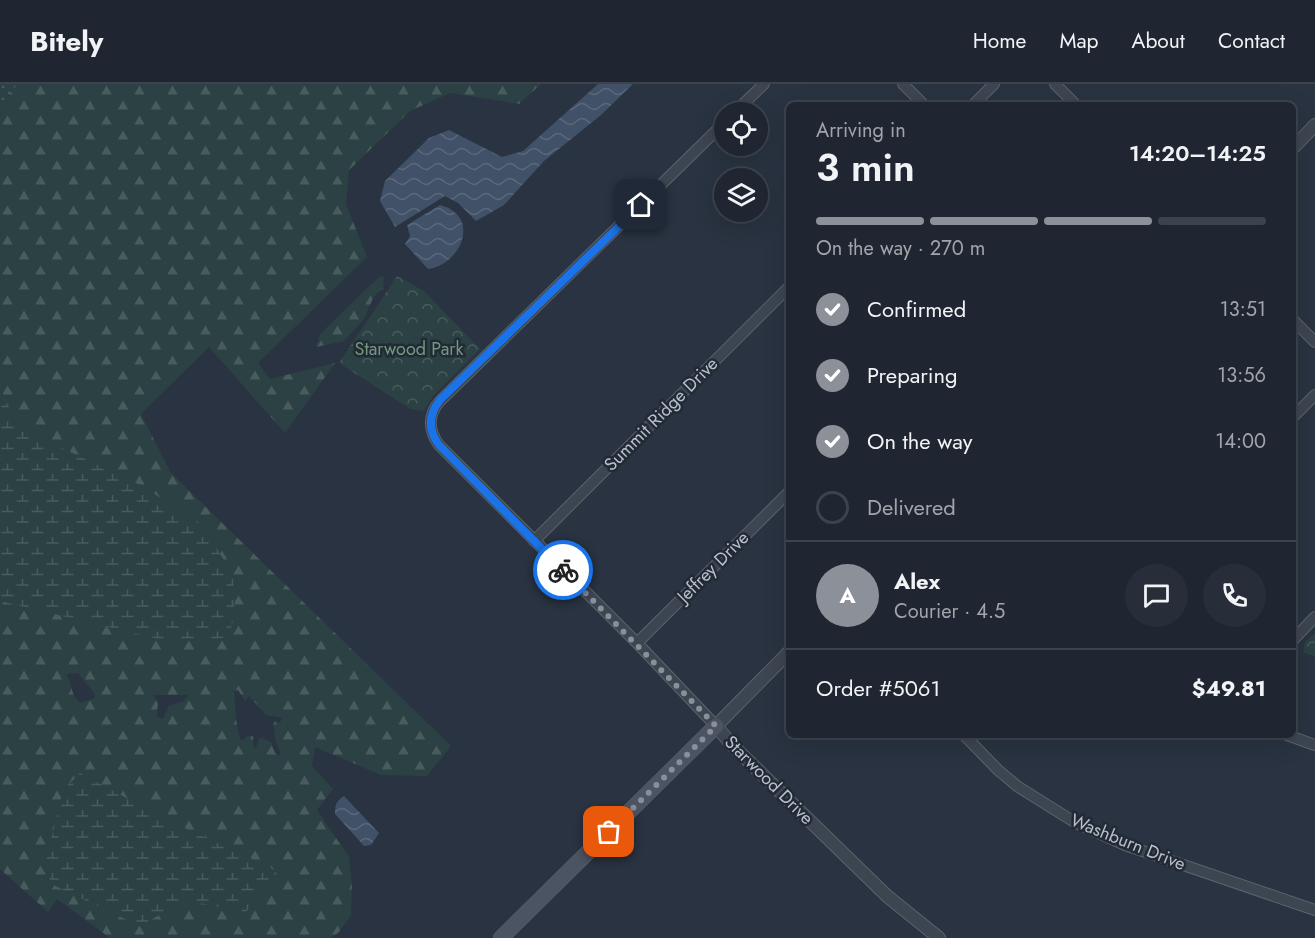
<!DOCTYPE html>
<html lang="en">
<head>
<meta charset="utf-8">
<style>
	body { margin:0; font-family:Jost,sans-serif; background:#272e39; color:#f1f3f6; height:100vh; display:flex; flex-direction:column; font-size:22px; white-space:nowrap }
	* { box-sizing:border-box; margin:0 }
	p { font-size:20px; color:#a1a5ab }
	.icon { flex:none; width:33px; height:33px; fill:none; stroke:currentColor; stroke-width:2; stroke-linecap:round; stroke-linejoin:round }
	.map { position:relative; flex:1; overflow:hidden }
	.drawer { position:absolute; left:786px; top:18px; width:510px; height:636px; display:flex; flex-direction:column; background:#1f2631; border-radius:9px; box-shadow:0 6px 24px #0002,0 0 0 2px #3c434d }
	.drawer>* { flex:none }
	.tools { position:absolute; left:714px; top:18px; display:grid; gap:12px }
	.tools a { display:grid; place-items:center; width:54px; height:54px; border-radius:50%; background:#1f2631; box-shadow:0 6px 24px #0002,0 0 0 2px #3c434d; font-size:30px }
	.pin { position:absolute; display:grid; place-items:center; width:51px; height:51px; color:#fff; margin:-26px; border-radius:12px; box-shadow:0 3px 9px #0006 }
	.courier { position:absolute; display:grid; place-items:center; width:60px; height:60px; margin:-30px; border:4px solid #1a73e8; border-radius:50%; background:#fff; color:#222; box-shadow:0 2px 8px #0007 }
	.headline em { font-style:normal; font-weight:600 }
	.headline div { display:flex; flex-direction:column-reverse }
	.headline { display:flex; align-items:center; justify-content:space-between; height:102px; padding:0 30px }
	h1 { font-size:39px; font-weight:600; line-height:45px }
	.bar { display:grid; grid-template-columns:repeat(4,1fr); gap:9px 6px; align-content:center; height:72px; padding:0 30px }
	.bar i { height:8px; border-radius:4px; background:#3c434d }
	.bar .current { background:#8c9099 }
	.bar p { grid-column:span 4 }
	.line { display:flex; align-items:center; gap:15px; padding:0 30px; border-top:2px solid #3c434d }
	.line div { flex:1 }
	.round { display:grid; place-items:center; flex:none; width:63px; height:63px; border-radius:32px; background:#272e39 }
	ol { padding:0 30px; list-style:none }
	li { display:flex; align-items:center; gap:18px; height:66px }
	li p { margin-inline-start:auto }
	li .icon { padding:6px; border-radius:50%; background:#8c9099; color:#fff; stroke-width:4 }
	li:last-child { color:#a1a5ab }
	li i { width:33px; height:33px; border:3px solid #3c434d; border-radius:50% }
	header { display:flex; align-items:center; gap:36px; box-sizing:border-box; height:84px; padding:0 30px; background:#1f2631; border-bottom:2px solid #3c434d }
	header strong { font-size:28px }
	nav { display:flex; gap:33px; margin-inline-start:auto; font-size:21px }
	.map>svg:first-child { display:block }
	.grass { fill:url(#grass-dots) }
	.forest { fill:url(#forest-firs); fill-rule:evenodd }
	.wetland { fill:url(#wetland-marsh) }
	.park { fill:url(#park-crowns) }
	.water { fill:url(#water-waves) }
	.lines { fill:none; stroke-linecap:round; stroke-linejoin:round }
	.minor-casing { stroke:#5b636e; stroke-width:12 }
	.tertiary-casing { stroke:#5b636e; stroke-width:14 }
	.secondary-casing { stroke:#5b636e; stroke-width:16 }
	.minor { stroke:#3d4551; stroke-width:10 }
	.tertiary { stroke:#3d4551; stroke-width:12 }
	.secondary { stroke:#4c5463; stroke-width:15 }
	.done { stroke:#878f9b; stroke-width:6; stroke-dasharray:0 10.8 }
	.route { stroke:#1a73e8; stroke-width:8 }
	.labels { text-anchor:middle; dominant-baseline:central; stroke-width:5; stroke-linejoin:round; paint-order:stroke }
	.park-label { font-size:18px; fill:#73997c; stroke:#222a36 }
	.street-label { font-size:18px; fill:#bac0cb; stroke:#222a36 }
</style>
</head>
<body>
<header>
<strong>Bitely</strong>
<nav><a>Home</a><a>Map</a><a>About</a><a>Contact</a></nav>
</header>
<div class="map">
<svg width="1315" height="854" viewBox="0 0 1315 854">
	<defs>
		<pattern id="grass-dots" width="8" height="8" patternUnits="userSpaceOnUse" patternTransform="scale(1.5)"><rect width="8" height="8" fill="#2c4143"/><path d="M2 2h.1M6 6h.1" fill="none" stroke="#485b5d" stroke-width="1.8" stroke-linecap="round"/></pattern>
		<pattern id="forest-firs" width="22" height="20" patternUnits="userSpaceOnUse" patternTransform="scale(1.5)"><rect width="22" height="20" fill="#2c4143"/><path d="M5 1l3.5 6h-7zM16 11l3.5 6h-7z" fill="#485b5d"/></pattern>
		<pattern id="wetland-marsh" width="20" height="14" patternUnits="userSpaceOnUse" patternTransform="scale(1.5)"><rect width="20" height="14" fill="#2c4143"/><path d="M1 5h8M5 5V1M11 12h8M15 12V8" fill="none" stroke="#485b5d"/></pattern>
		<pattern id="park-crowns" width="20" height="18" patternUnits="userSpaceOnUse" patternTransform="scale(1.5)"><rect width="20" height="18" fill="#2c4143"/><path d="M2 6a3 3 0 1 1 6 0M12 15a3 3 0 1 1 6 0" fill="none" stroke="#485b5d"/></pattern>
		<pattern id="water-waves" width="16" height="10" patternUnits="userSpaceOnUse" patternTransform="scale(1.5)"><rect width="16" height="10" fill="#405168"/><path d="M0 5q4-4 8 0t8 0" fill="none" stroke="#5a687c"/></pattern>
	</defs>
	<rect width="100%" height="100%" fill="#293341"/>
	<!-- grass -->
	<path class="grass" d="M0,0H18L0,21Z"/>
	<!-- forest -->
	<path class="forest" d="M18,0H541L519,20L450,9L410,27L349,86L346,120L367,173L258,279L270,295L335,279L285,349L209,263L141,330L171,389L451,662L427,692L381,691L315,663L312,682L333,705L317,726L349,773L352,801L351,831L338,849L330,854H110L57,815L48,828L0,785V21ZM78,589L94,609L95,614L80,619L74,612L67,590ZM238,606L245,617L249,612L266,631L282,634L280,639L275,637L273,641C275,646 274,649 275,654C276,660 280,666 281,672L275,669L271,658L262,654L259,655L256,664H254L253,652H247L243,656H240L236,635L234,607ZM153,611H187L188,612L182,618L169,622L163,635L157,632L158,617Z
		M380,192L384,193L383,205L374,212L364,235L344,257L316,263L320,250Z"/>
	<!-- wetland -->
	<path class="wetland" d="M0,303L12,330L30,349L142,402L204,442L233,492L235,530L228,553L208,557L158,555L0,517Z
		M80,689L167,736L276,786L268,803L245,829L186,816L140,842L51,800L45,781L63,706Z"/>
	<!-- park -->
	<path class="park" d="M397,192L424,207L480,265L433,312L424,327L410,325L339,279Z
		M1315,549V573L1303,568L1305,558Z"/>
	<!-- water -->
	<path class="water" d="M598,0H633L601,31L544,77L504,121L476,137L458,119L445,112L395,143L380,117L385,97L429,54L449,46L502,73L523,67Z
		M440,121C482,132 461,181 428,185L405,160L410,152L407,141Z
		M344,712L379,749L371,761L364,762L335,730C335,721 336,717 344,712Z"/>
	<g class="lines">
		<!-- minor casing -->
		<g class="minor-casing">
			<path id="minor" d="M903,0L924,21
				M1055,0L1076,21
				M973,21L994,0
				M735,28L764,0
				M1293,236L1315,258
				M1293,333L1315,311
				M534,457L789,203
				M1293,556L1315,533
				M637,559L789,408
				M716,642L637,559L439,361C428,346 428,330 440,317L724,39
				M964,651L998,686L1017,702L1076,739L1125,761L1315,826
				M1287,651L1315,661"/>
		</g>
		<!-- tertiary casing -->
		<g class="tertiary-casing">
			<path id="tertiary" d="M1293,64L1315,41
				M789,568L716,642L733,662L887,812L939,854"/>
		</g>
		<!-- secondary casing -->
		<g class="secondary-casing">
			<path id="secondary" d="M501,854L716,642"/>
		</g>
		<!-- minor -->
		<use href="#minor" class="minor"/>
		<!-- tertiary -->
		<use href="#tertiary" class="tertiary"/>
		<!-- secondary -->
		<use href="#secondary" class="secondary"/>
	</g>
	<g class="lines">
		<!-- done -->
		<path class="done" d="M563,486L716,642L609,748"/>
		<!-- route -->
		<path class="route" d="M563,486L439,361C428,346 428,331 440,316L641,121"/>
	</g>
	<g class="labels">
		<!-- park labels -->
		<g class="park-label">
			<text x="409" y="265">Starwood Park</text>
		</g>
		<!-- street labels -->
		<g class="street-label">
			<text transform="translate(661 330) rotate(-45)">Summit Ridge Drive</text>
			<text transform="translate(713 483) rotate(-45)">Jeffrey Drive</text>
			<text transform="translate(769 696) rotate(45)">Starwood Drive</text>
			<text transform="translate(1128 758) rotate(22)">Washburn Drive</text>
		</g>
	</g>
</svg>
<div class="tools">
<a><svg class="icon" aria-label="locate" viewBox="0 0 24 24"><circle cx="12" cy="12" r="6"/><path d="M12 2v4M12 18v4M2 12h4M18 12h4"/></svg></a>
<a><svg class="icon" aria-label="layers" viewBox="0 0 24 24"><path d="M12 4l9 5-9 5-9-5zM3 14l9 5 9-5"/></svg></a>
</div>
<div class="pin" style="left:609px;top:748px;background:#ea580c"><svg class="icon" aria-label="bag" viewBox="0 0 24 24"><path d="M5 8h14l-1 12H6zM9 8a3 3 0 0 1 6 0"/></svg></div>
<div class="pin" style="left:641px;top:121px;background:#1f2937"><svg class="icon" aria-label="home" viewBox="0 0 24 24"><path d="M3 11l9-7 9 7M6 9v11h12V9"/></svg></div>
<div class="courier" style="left:563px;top:486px"><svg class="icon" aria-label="bike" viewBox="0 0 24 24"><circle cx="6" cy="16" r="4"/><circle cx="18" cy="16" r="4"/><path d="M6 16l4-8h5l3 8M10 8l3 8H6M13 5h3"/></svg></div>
<section class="drawer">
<div class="headline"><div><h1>3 min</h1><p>Arriving in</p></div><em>14:20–14:25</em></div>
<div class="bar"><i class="current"></i><i class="current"></i><i class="current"></i><i></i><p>On the way · 270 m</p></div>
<ol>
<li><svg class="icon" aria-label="check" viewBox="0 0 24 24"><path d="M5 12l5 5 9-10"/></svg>Confirmed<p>13:51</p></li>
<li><svg class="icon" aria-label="check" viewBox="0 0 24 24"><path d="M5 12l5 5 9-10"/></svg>Preparing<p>13:56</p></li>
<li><svg class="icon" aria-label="check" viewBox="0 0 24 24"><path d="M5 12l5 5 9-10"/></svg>On the way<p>14:00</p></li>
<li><i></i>Delivered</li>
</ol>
<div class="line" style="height:108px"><b class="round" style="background:#8c9099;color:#fff">A</b><div><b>Alex</b><p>Courier · 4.5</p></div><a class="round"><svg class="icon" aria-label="chat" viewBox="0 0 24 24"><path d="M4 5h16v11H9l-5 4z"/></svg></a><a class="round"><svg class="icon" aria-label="phone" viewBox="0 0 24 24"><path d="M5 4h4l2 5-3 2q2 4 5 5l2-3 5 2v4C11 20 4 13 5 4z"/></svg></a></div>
<div class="line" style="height:78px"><div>Order #5061</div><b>$49.81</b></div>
</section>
</div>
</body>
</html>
